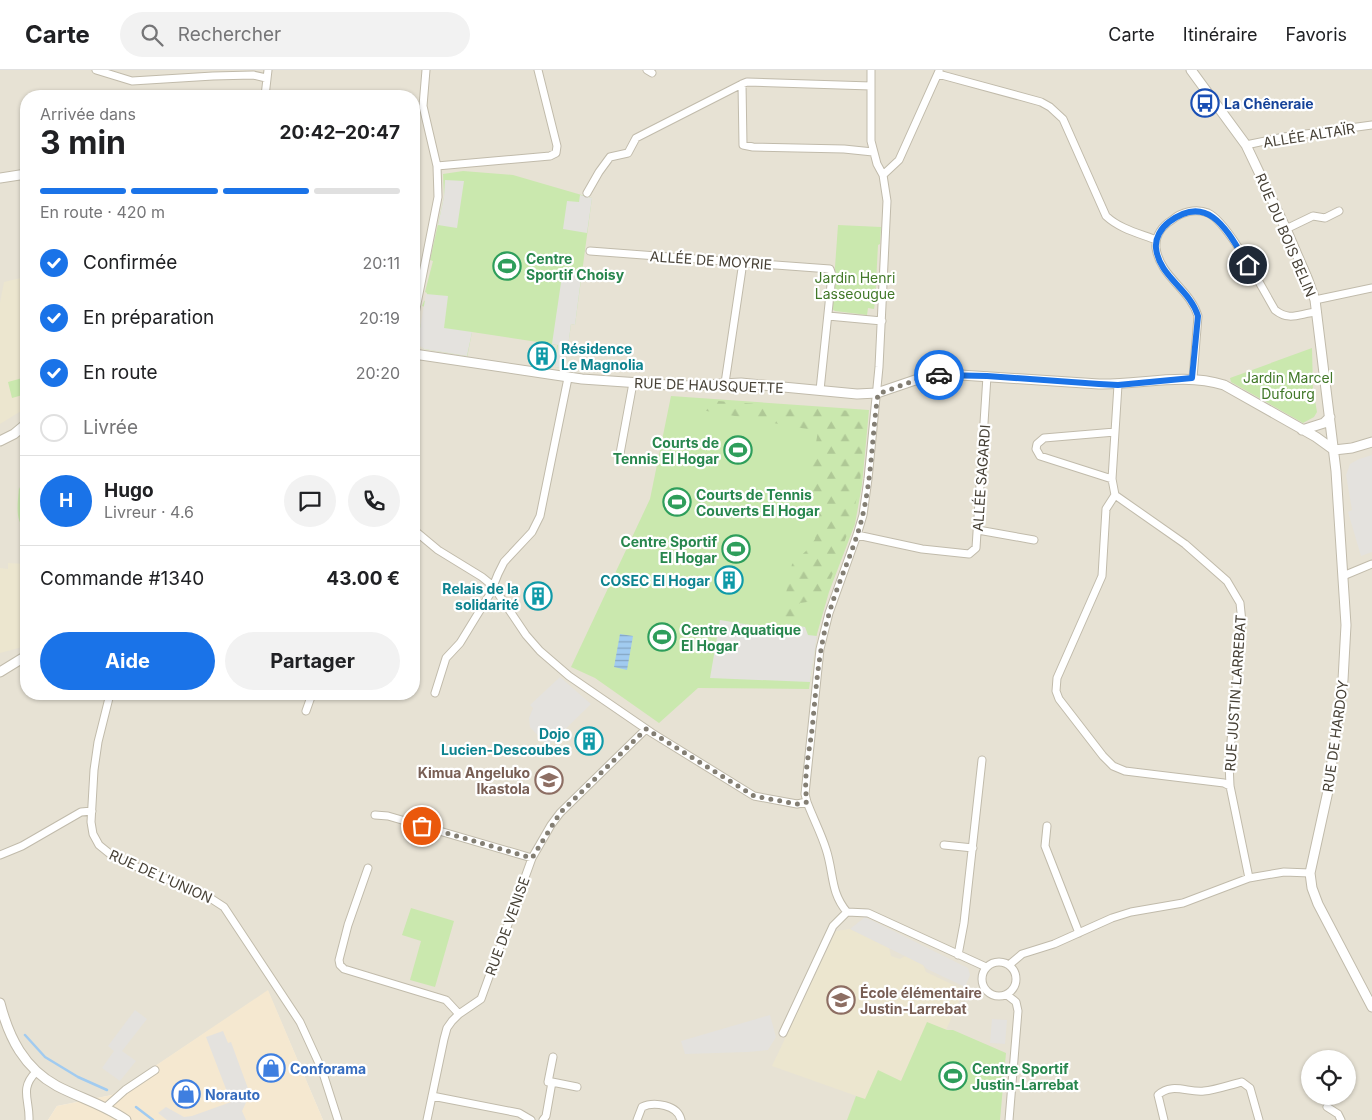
<!DOCTYPE html>
<html lang="fr">
<head>
<meta charset="utf-8">
<style>
	body { margin:0; font-family:Inter,sans-serif; background:#f2f2f2; color:#202124; height:100vh; display:flex; flex-direction:column; font-size:19px; white-space:nowrap }
	* { box-sizing:border-box; margin:0 }
	p { font-size:16px; color:#757577 }
	.icon { flex:none; width:28px; height:28px; fill:none; stroke:currentColor; stroke-width:2; stroke-linecap:round; stroke-linejoin:round }
	.map { position:relative; flex:1; overflow:hidden }
	.panel { position:absolute; left:20px; top:20px; width:400px; height:610px; display:flex; flex-direction:column; background:#fff; border-radius:20px; box-shadow:0 1px 4px #0004 }
	.panel>* { flex:none }
	.controls { position:absolute; left:1301px; top:980px; display:grid; gap:10px }
	.controls a { display:grid; place-items:center; width:55px; height:55px; border-radius:50%; background:#fff; box-shadow:0 1px 4px #0004; font-size:25px }
	.pin { position:absolute; display:grid; place-items:center; width:42px; height:42px; color:#fff; margin:-21px; border:2px solid #fff; border-radius:50%; box-shadow:0 1px 5px #0007 }
	.courier { position:absolute; display:grid; place-items:center; width:50px; height:50px; margin:-25px; border:4px solid #1a73e8; border-radius:50%; background:#fff; color:#222; box-shadow:0 1px 6px #0007 }
	.headline em { font-style:normal; font-weight:700 }
	.headline div { display:flex; flex-direction:column-reverse }
	.headline { display:flex; align-items:center; justify-content:space-between; height:85px; padding:0 20px }
	h1 { font-size:32px; font-weight:700; line-height:38px }
	.bar { display:grid; grid-template-columns:repeat(4,1fr); gap:8px 5px; align-content:center; height:60px; padding:0 20px }
	.bar i { height:6px; border-radius:4px; background:#e0e0e0 }
	.bar .current { background:#1a73e8 }
	.bar p { grid-column:span 4 }
	.line { display:flex; align-items:center; gap:12px; padding:0 20px; border-top:1px solid #e0e0e0 }
	.line div { flex:1 }
	.round { display:grid; place-items:center; flex:none; width:52px; height:52px; border-radius:26px; background:#f2f2f2 }
	ol { padding:0 20px; list-style:none }
	li { display:flex; align-items:center; gap:15px; height:55px }
	li p { margin-inline-start:auto }
	li .icon { padding:5px; border-radius:50%; background:#1a73e8; color:#fff; stroke-width:4 }
	li:last-child { color:#757577 }
	li i { width:28px; height:28px; border:2px solid #e0e0e0; border-radius:50% }
	.button { display:flex; gap:10px; margin-top:auto; padding:10px 20px }
	.button a { flex:1; height:58px; border-radius:30px; background:#1a73e8; color:#fff; font-size:20px; font-weight:700; line-height:58px; text-align:center }
	.button a+a { background:#f2f2f2; color:#202124 }
	header { display:flex; align-items:center; gap:30px; box-sizing:border-box; height:70px; padding:0 25px; background:#fff; border-bottom:1px solid #e0e0e0 }
	header strong { font-size:24px }
	nav { display:flex; gap:28px; margin-inline-start:auto; font-size:18px }
	.search { width:350px; height:45px; background:#f2f2f2; display:flex; align-items:center; gap:12px; box-sizing:border-box; padding:0 18px; border-radius:28px; color:#757577; font-size:19px }
	.map>svg:first-child { display:block }
	.residential { fill:#e7e2d4; fill-rule:evenodd }
	.commercial { fill:#f5e8d0 }
	.education { fill:#ece6cf }
	.green { fill:#cae8ae }
	.forest { fill:url(#forest-firs) }
	.parking { fill:#e4e2de }
	.water { fill:url(#water-rules) }
	.lines { fill:none; stroke-linecap:round; stroke-linejoin:round }
	.stream { stroke:#a1cbf0; stroke-width:2.5 }
	.minor-casing { stroke:#c1bbab; stroke-width:9 }
	.tertiary-casing { stroke:#c1bbab; stroke-width:11 }
	.minor { stroke:#fff; stroke-width:7 }
	.tertiary { stroke:#fff; stroke-width:9 }
	.done { stroke:#837e73; stroke-width:5; stroke-dasharray:0 9 }
	.route { stroke:#1a73e8; stroke-width:6 }
	.labels { text-anchor:middle; dominant-baseline:central; stroke-width:4.5; stroke-linejoin:round; paint-order:stroke }
	.transit-label { font-size:14px; font-weight:bold; fill:#164399; stroke:#fff; text-anchor:start }
	.street-label { font-size:14px; fill:#464035; stroke:#fff }
	.leisure-label { font-size:14px; font-weight:bold; fill:#27864d; stroke:#fff; text-anchor:start }
	.park-label { font-size:14px; fill:#417828; stroke:#fff }
	.culture-label { font-size:14px; font-weight:bold; fill:#0d838f; stroke:#fff; text-anchor:end }
	.education-label { font-size:14px; font-weight:bold; fill:#785e54; stroke:#fff; text-anchor:end }
	.shop-label { font-size:14px; font-weight:bold; fill:#366cbe; stroke:#fff; text-anchor:start }
</style>
</head>
<body>
<header>
<strong>Carte</strong>
<div class="search"><svg class="icon" aria-label="search" viewBox="0 0 24 24"><circle cx="10" cy="10" r="6"/><path d="M15 15l6 6"/></svg>Rechercher</div>
<nav><a>Carte</a><a>Itinéraire</a><a>Favoris</a></nav>
</header>
<div class="map">
<svg width="1372" height="1050" viewBox="0 0 1372 1050">
	<defs>
		<pattern id="forest-firs" width="22" height="20" patternUnits="userSpaceOnUse" patternTransform="scale(1.25)"><rect width="22" height="20" fill="#cae8ae"/><path d="M5 1l3.5 6h-7zM16 11l3.5 6h-7z" fill="#afc896"/></pattern>
		<pattern id="water-rules" width="6" height="5" patternUnits="userSpaceOnUse" patternTransform="scale(1.25)"><rect width="6" height="5" fill="#a1cbf0"/><path d="M0 2.5h6" fill="none" stroke="#85a6c3"/></pattern>
	</defs>
	<rect width="100%" height="100%" fill="#f3f0e6"/>
	<!-- residential -->
	<path class="residential" d="M0,0H1372V1050H323L268,921L112,1025L57,1036L48,1050H0ZM26,26H414V624H26ZM1310,989H1348V1026H1310Z"/>
	<!-- commercial -->
	<path class="commercial" d="M268,920L323,1050H48L57,1036L112,1025Z"/>
	<!-- education -->
	<path class="education" d="M21,208H26V338L0,354V233L4,212Z
		M8,493L26,494V576L0,583V498L8,499Z
		M850,859L889,878L891,886L900,889L905,886L923,895L926,902L964,920L946,960L927,953L901,1011L865,1029L772,996L836,861Z"/>
	<!-- green -->
	<path class="green" d="M463,101L513,105L592,128L575,255L571,254L565,299L555,297L557,275L472,262L467,288V286L424,279L418,273L421,253H423L425,237L422,236L424,231L426,230L427,223L425,222L426,218L433,191L430,190L444,127L443,104Z
		M838,155L881,157L880,174L878,175L875,233L874,239L868,238L867,245L835,241L832,239Z
		M1312,278L1313,319L1317,342L1314,347L1303,353L1231,312L1230,308Z
		M26,307V324L12,328L8,312Z
		M671,326L869,340L862,415L855,454L829,522L817,564L809,619L698,618L659,653L595,608L571,597L650,429Z
		M19,417L26,432V461C14,450 18,433 19,417Z
		M411,838L454,851L435,917L410,910L421,871L402,865Z
		M927,952L947,960H953L1006,983L1000,1050H847L856,1026L865,1029L878,1000L901,1011Z"/>
	<!-- forest -->
	<path class="forest" d="M705,330L866,342L860,413L851,454L826,522L814,531L800,533L799,549L789,552L782,542L792,494L806,481L815,469L817,435L808,420L818,361L701,340Z"/>
	<!-- parking -->
	<path class="parking" d="M445,110L464,111L457,158L438,155L444,127Z
		M580,125L592,128L587,163L563,159L567,131L579,132Z
		M563,199L582,201L575,255L571,254L565,299L555,297L558,275L552,274Z
		M426,224L448,226L444,258L472,262L467,286L424,279L420,276L418,270Z
		M1372,385V482L1361,486L1348,442L1352,440L1346,405L1350,394L1359,389Z
		M720,550L787,561L786,554L805,557L808,565L817,566L810,612L710,608Z
		M560,607L591,634L548,676L530,657L529,648L533,638L530,635Z
		M865,847L968,898L970,905L965,917L927,899L923,895L850,859Z
		M135,940L147,949L122,981L136,991L120,1011L102,998L114,981L108,976Z
		M770,945L776,967L768,980L748,982L685,984L681,971Z
		M992,949L1007,950L1005,974L990,973Z
		M223,961L228,973L231,972L250,1024L242,1041L246,1050H167L158,1043L166,1037L184,1047L192,1046L231,1032L206,967Z"/>
	<!-- water -->
	<path class="water" d="M620,564L633,566L627,600L614,597Z"/>
	<g class="lines">
		<!-- stream -->
		<path class="stream" d="M25,965L45,987L78,1007L107,1020
			M136,1037L153,1050"/>
		<!-- minor casing -->
		<g class="minor-casing">
			<path id="minor" d="M96,0L132,11L213,6L253,5L266,8
				M647,0L652,3
				M871,0V71L877,94L883,105L887,131L879,297L868,409L863,445L857,465L829,543L820,579L805,724L807,732C813,748 821,763 826,779C834,803 830,822 847,842L868,843L986,897
				M938,4L1041,32L1050,37L1063,49L1106,146C1120,159 1138,163 1156,170
				M742,14L743,75L753,77L844,79L873,82
				M265,26L268,0
				M1246,75L1284,67L1372,55
				M437,96L550,86L556,83L557,76L538,0
				M883,105L899,90L939,1
				M587,123L599,102L610,87L628,83L636,68L742,14L747,12L871,16
				M1286,159L1313,146L1325,148L1339,141
				M590,181L830,199L832,205L820,320
				M1315,230L1372,218
				M828,246L882,251
				M414,249L438,127L437,96L423,36L426,0
				M1193,308L1198,246C1190,219 1160,207 1156,178C1155,166 1162,156 1172,150C1181,142 1196,138 1208,143C1228,152 1262,218 1275,240C1290,252 1300,243 1317,242
				M725,313L743,192
				M1118,315L1112,409L1115,425L1185,474L1227,511L1240,533L1242,552L1229,693L1230,716L1249,808
				M619,389L633,313
				M1112,409L1040,386L1036,379L1037,374L1044,368L1115,362
				M1115,425L1106,439L1102,506L1057,608L1056,621L1059,629L1103,686L1113,696L1125,701L1224,713L1230,716
				M414,460L438,480L482,507L493,516L526,565L540,581L569,606L601,628L652,663L754,726L797,734L807,732
				M978,460L1034,470
				M857,465L922,479L969,484L976,478L987,306
				M1343,506L1372,494
				M435,623L446,588L460,573L490,524L498,504L504,492L532,462L540,446L568,308
				M110,624L98,672L94,700L91,752L93,764L99,775L115,788L204,824L224,837L300,952L322,1000L338,1050
				M306,641L312,624
				M375,745L388,746L532,788
				M1047,756L1045,776L1079,863
				M944,775L973,778
				M0,785L22,776L81,742L92,741
				M368,798L348,855L339,890L340,895L344,899L446,930L459,944
				M958,885L964,853L982,690
				M982 909a17 17 0 1 1 34 0a17 17 0 1 1-34 0Z
				M1009,895L1022,884L1054,874L1112,848L1131,842L1183,833L1249,808L1284,802L1310,803
				M1007,925L1016,932L1018,941L1009,1050
				M783,963L833,856L847,842
				M552,1012L577,1017
				M432,1026L519,1043L531,1050
				M106,1037L125,1020L155,1000
				M1327,1037L1338,1044L1341,1050
				M29,1050C30,1030 19,1019 36,1002
				M427,1050L444,969L447,958L452,951L459,944L481,929L532,788L551,755L560,743L646,659
				M543,1050L546,1046L552,1012H548L553,987
				M637,1050L642,1037C654,1031 678,1035 681,1050
				M1164,1050L1158,1025C1172,1012 1188,1023 1204,1021C1216,1020 1229,1015 1242,1012L1250,1018L1259,1050"/>
		</g>
		<!-- tertiary casing -->
		<g class="tertiary-casing">
			<path id="tertiary" d="M1191,0L1246,75L1286,159L1308,210L1315,230L1336,401L1346,555L1343,610L1328,721L1310,803L1312,818L1318,834L1372,937
				M0,108L26,104
				M414,284L582,309L683,316L741,313L857,324L877,323L924,307L945,304L1099,314C1141,315 1183,302 1224,315L1316,367L1334,380L1352,378L1372,372
				M1302,360L1324,353L1330,347
				M0,371L14,364L26,354
				M0,602L26,586
				M0,933C9,968 24,998 57,1016C80,1028 105,1035 126,1050"/>
		</g>
		<!-- minor -->
		<use href="#minor" class="minor"/>
		<!-- tertiary -->
		<use href="#tertiary" class="tertiary"/>
	</g>
	<g class="lines">
		<!-- done -->
		<path class="done" d="M422,756L532,788L560,743L646,659L754,726L797,734L807,732C803,709 809,683 812,660C816,621 818,582 829,544C838,511 854,481 862,448C872,407 872,364 878,324L924,307L939,305"/>
		<!-- route -->
		<path class="route" d="M939,305L987,306L1099,314L1118,315L1192,308L1198,246C1190,219 1159,207 1156,178C1155,168 1161,158 1169,152C1210,121 1229,164 1248,195"/>
	</g>
	<!-- icons -->
	<defs>
		<g id="bus-ring" transform="scale(1.4375)"><circle r="9.5" fill="#fff" stroke="#1a4fb4" stroke-width="1.5"/><path d="M-5-6H5V4H4V6H2V4H-2V6H-4V4H-5ZM-3.5-4V0h7V-4ZM-3.5 1.2v1.5H-2V1.2ZM2 1.2v1.5H3.5V1.2Z" fill="#1a4fb4"/></g>
		<g id="stadium-ring" transform="scale(1.4375)"><circle r="9.5" fill="#fff" stroke="#2e9e5b" stroke-width="1.5"/><path d="M0-5a6.5 5 0 1 0 0 10a6.5 5 0 1 0 0-10ZM-3.5-1.8h7v3.6h-7Z" fill="#2e9e5b"/></g>
		<g id="building-ring" transform="scale(1.4375)"><circle r="9.5" fill="#fff" stroke="#0f9aa8" stroke-width="1.5"/><path d="M-4-6H4V6H1V3H-1V6H-4ZM-2.5-4.3h1.7v1.8h-1.7ZM.8-4.3h1.7v1.8H.8ZM-2.5-1h1.7V.8h-1.7ZM.8-1h1.7V.8H.8Z" fill="#0f9aa8"/></g>
		<g id="school-ring" transform="scale(1.4375)"><circle r="9.5" fill="#fff" stroke="#8d6e63" stroke-width="1.5"/><path d="M0-5L7-2L0 1L-7-2ZM-4 1L0 2.5L4 1V4Q0 6-4 4Z" fill="#8d6e63"/></g>
		<g id="shop-ring" transform="scale(1.4375)"><circle r="9.5" fill="#fff" stroke="#3f7fe0" stroke-width="1.5"/><path d="M-5-2.5h2.3a2.7 3.5 0 0 1 5.4 0H5L5.5 6h-11ZM-1.5-2.5h3a1.5 2.3 0 0 0-3 0Z" fill="#3f7fe0"/></g>
	</defs>
	<g fill-rule="evenodd">
		<use href="#bus-ring" x="1205" y="33"/>
		<use href="#stadium-ring" x="507" y="196"/>
		<use href="#building-ring" x="542" y="286"/>
		<use href="#stadium-ring" x="738" y="380"/>
		<use href="#stadium-ring" x="677" y="432"/>
		<use href="#stadium-ring" x="736" y="479"/>
		<use href="#building-ring" x="729" y="510"/>
		<use href="#building-ring" x="538" y="526"/>
		<use href="#stadium-ring" x="662" y="567"/>
		<use href="#building-ring" x="589" y="671"/>
		<use href="#school-ring" x="549" y="710"/>
		<use href="#school-ring" x="841" y="930"/>
		<use href="#shop-ring" x="271" y="998"/>
		<use href="#stadium-ring" x="953" y="1006"/>
		<use href="#shop-ring" x="186" y="1024"/>
	</g>
	<g class="labels">
		<!-- transit labels -->
		<g class="transit-label">
			<text x="1224" y="33">La Chêneraie</text>
		</g>
		<!-- street labels -->
		<g class="street-label">
			<text transform="translate(1309 65) rotate(-9)">ALLÉE ALTAÏR</text>
			<text transform="translate(1286 165) rotate(67)">RUE DU BOIS BELIN</text>
			<text transform="translate(711 190) rotate(4)">ALLÉE DE MOYRIE</text>
			<text transform="translate(709 315) rotate(2)">RUE DE HAUSQUETTE</text>
			<text transform="translate(981 408) rotate(-86)">ALLÉE SAGARDI</text>
			<text transform="translate(1235 623) rotate(-86)">RUE JUSTIN LARREBAT</text>
			<text transform="translate(1335 666) rotate(-82)">RUE DE HARDOY</text>
			<text transform="translate(161 806) rotate(24)">RUE DE L'UNION</text>
			<text transform="translate(507 856) rotate(-70)">RUE DE VENISE</text>
		</g>
		<!-- leisure labels -->
		<g class="leisure-label">
			<text x="526" y="188">Centre<tspan x="526" dy="16">Sportif Choisy</tspan></text>
			<text x="719" y="372" text-anchor="end">Courts de<tspan x="719" dy="16">Tennis El Hogar</tspan></text>
			<text x="696" y="424">Courts de Tennis<tspan x="696" dy="16">Couverts El Hogar</tspan></text>
			<text x="717" y="471" text-anchor="end">Centre Sportif<tspan x="717" dy="16">El Hogar</tspan></text>
			<text x="681" y="559">Centre Aquatique<tspan x="681" dy="16">El Hogar</tspan></text>
			<text x="972" y="998">Centre Sportif<tspan x="972" dy="16">Justin-Larrebat</tspan></text>
		</g>
		<!-- park labels -->
		<g class="park-label">
			<text x="855" y="207">Jardin Henri<tspan x="855" dy="16">Lasseougue</tspan></text>
			<text x="1288" y="307">Jardin Marcel<tspan x="1288" dy="16">Dufourg</tspan></text>
		</g>
		<!-- culture labels -->
		<g class="culture-label">
			<text x="561" y="278" text-anchor="start">Résidence<tspan x="561" dy="16">Le Magnolia</tspan></text>
			<text x="710" y="510">COSEC El Hogar</text>
			<text x="519" y="518">Relais de la<tspan x="519" dy="16">solidarité</tspan></text>
			<text x="570" y="663">Dojo<tspan x="570" dy="16">Lucien-Descoubes</tspan></text>
		</g>
		<!-- education labels -->
		<g class="education-label">
			<text x="530" y="702">Kimua Angeluko<tspan x="530" dy="16">Ikastola</tspan></text>
			<text x="860" y="922" text-anchor="start">École élémentaire<tspan x="860" dy="16">Justin-Larrebat</tspan></text>
		</g>
		<!-- shop labels -->
		<g class="shop-label">
			<text x="290" y="998">Conforama</text>
			<text x="205" y="1024">Norauto</text>
		</g>
	</g>
</svg>
<div class="controls">
<a><svg class="icon" aria-label="locate" viewBox="0 0 24 24"><circle cx="12" cy="12" r="6"/><path d="M12 2v4M12 18v4M2 12h4M18 12h4"/></svg></a>
</div>
<div class="pin" style="left:422px;top:756px;background:#ea580c"><svg class="icon" aria-label="bag" viewBox="0 0 24 24"><path d="M5 8h14l-1 12H6zM9 8a3 3 0 0 1 6 0"/></svg></div>
<div class="pin" style="left:1248px;top:195px;background:#1f2937"><svg class="icon" aria-label="home" viewBox="0 0 24 24"><path d="M3 11l9-7 9 7M6 9v11h12V9"/></svg></div>
<div class="courier" style="left:939px;top:305px"><svg class="icon" aria-label="car" viewBox="0 0 24 24"><path d="M5 17H2v-5l4-1 3-4h7l3 4 3 1v5h-3M9 17h6M6 11h13"/><circle cx="7" cy="17" r="2"/><circle cx="17" cy="17" r="2"/></svg></div>
<section class="panel">
<div class="headline"><div><h1>3 min</h1><p>Arrivée dans</p></div><em>20:42–20:47</em></div>
<div class="bar"><i class="current"></i><i class="current"></i><i class="current"></i><i></i><p>En route · 420 m</p></div>
<ol>
<li><svg class="icon" aria-label="check" viewBox="0 0 24 24"><path d="M5 12l5 5 9-10"/></svg>Confirmée<p>20:11</p></li>
<li><svg class="icon" aria-label="check" viewBox="0 0 24 24"><path d="M5 12l5 5 9-10"/></svg>En préparation<p>20:19</p></li>
<li><svg class="icon" aria-label="check" viewBox="0 0 24 24"><path d="M5 12l5 5 9-10"/></svg>En route<p>20:20</p></li>
<li><i></i>Livrée</li>
</ol>
<div class="line" style="height:90px"><b class="round" style="background:#1a73e8;color:#fff">H</b><div><b>Hugo</b><p>Livreur · 4.6</p></div><a class="round"><svg class="icon" aria-label="chat" viewBox="0 0 24 24"><path d="M4 5h16v11H9l-5 4z"/></svg></a><a class="round"><svg class="icon" aria-label="phone" viewBox="0 0 24 24"><path d="M5 4h4l2 5-3 2q2 4 5 5l2-3 5 2v4C11 20 4 13 5 4z"/></svg></a></div>
<div class="line" style="height:65px"><div>Commande #1340</div><b>43.00 €</b></div>
<div class="button"><a>Aide</a><a>Partager</a></div>
</section>
</div>
</body>
</html>
